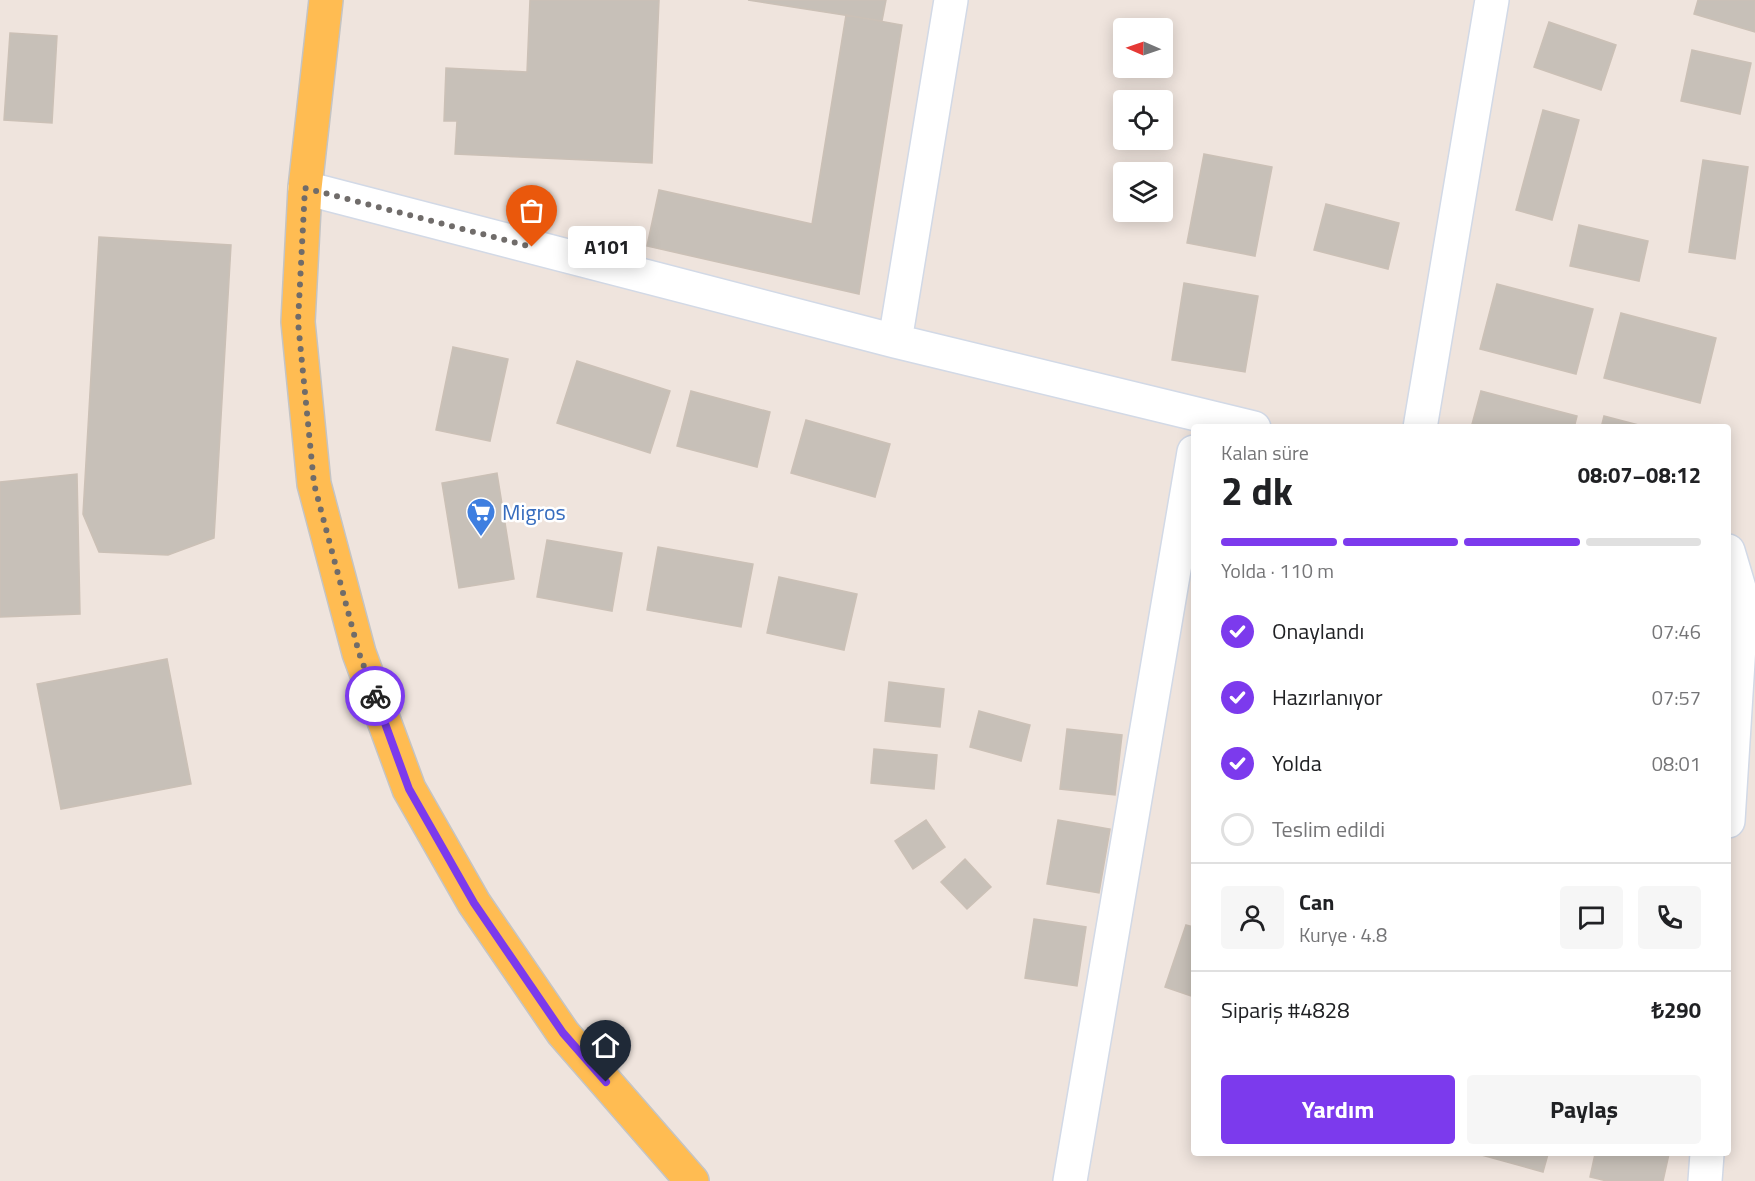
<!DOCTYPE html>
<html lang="tr">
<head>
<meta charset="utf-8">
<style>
	body { margin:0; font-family:"Titillium Web",sans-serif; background:#f6f6f6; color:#202124; height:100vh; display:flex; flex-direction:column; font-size:22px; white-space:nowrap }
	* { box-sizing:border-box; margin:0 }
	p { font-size:20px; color:#757577 }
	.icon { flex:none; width:33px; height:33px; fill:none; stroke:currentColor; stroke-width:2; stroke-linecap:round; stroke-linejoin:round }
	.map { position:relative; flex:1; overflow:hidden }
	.drawer { position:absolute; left:1191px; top:424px; width:540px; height:732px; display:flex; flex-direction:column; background:#fff; border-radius:6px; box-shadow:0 3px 15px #0003 }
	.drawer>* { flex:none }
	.needle { width:39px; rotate:272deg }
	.fabs { position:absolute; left:1113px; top:18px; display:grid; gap:12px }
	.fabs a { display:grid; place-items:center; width:60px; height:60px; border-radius:6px; background:#fff; box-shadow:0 3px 15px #0003; font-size:30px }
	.pin { position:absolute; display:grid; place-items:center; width:51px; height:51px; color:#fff; margin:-62px -26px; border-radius:50% 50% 50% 0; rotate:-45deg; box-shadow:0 0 6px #0007 }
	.pin .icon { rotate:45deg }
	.courier { position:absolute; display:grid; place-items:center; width:60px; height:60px; margin:-30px; border:4px solid #7c3aed; border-radius:50%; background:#fff; color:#222; box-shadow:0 2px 8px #0007 }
	.bubble { position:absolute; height:42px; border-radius:6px; background:#fff; box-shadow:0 3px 15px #0003; font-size:20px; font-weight:700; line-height:42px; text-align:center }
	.overview em { font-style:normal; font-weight:700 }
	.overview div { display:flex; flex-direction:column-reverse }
	.overview { display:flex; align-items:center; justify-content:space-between; height:102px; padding:0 30px }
	h1 { font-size:39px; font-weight:700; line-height:45px }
	.bar { display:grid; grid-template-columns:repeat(4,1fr); gap:9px 6px; align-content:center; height:72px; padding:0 30px }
	.bar i { height:8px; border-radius:4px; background:#e0e0e0 }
	.bar .selected { background:#7c3aed }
	.bar p { grid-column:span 4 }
	.line { display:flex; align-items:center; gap:15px; padding:0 30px; border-top:2px solid #e0e0e0 }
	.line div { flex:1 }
	.round { display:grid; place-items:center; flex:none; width:63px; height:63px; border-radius:6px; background:#f6f6f6 }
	ol { padding:0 30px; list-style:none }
	li { display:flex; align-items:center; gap:18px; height:66px }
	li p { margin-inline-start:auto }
	li .icon { padding:6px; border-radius:50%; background:#7c3aed; color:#fff; stroke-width:4 }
	li:last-child { color:#757577 }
	li i { width:33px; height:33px; border:3px solid #e0e0e0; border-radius:50% }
	.action { display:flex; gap:12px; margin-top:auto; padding:12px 30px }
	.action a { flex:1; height:69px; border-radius:6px; background:#7c3aed; color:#fff; font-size:24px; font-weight:700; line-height:69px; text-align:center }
	.action a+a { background:#f6f6f6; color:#202124 }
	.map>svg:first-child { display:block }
	.building { fill:#c7c0b8; stroke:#cbc0b6; stroke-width:1.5 }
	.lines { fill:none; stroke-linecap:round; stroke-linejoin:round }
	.minor-casing { stroke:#d2d9e6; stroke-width:36 }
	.major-casing { stroke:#c4c4c4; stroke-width:36 }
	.minor { stroke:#fff; stroke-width:33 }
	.major { stroke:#ffbc52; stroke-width:33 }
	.done { stroke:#706c6a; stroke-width:6; stroke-dasharray:0 10.8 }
	.route { stroke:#7c3aed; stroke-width:8 }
	.labels { text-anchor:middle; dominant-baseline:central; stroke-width:5; stroke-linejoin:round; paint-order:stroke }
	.shop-label { font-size:22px; fill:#366cbe; stroke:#fff; text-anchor:start }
</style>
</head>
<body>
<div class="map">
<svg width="1755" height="1181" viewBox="0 0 1755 1181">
	<rect width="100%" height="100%" fill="#efe4dd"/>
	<!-- building -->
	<path class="building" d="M530,0H659L652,163L455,154L457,121H444L446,68L527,72Z
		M748,0H886L882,21Z
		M1698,0H1755V32L1694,14Z
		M846,15L902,25L859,294L647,246L659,190L812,224Z
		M1549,22L1616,45L1601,90L1534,67Z
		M10,33L57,36L52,123L4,120Z
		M1692,50L1751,63L1740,114L1681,101Z
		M1543,110L1579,120L1552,220L1516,210Z
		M1204,154L1272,167L1255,256L1187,243Z
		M1703,160L1748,167L1735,259L1689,252Z
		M1326,204L1399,223L1388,269L1314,250Z
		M1579,225L1648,241L1639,281L1570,266Z
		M99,237L231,245L214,538L168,555L99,552L83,514Z
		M1184,283L1258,296L1245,372L1172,360Z
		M1497,284L1593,309L1576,374L1480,349Z
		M1621,313L1716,338L1700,403L1604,378Z
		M453,347L508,359L490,441L436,430Z
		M577,361L670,391L650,453L557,423Z
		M691,391L770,412L757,467L677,446Z
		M1481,391L1577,416L1574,428H1471Z
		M1604,416L1650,428H1601Z
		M806,420L890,444L875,497L791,473Z
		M497,473L514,579L459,588L442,483Z
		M77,474L80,614L0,617V482Z
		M547,540L622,553L612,611L537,597Z
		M658,547L753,564L741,627L647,610Z
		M779,577L857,594L844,650L767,633Z
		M167,659L191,784L61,809L37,684Z
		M889,682L944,689L940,727L885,721Z
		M979,711L1030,725L1021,761L970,747Z
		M1067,729L1122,735L1115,795L1060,789Z
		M874,749L937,755L934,789L871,783Z
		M926,820L945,847L913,869L895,841Z
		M1058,820L1110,829L1099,893L1047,884Z
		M965,859L991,887L967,909L941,882Z
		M1034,919L1086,927L1077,986L1025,978Z
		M1186,925L1194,927V997L1165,987Z
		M1478,1154H1548L1543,1172Z
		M1595,1154H1669L1663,1181H1607L1590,1177Z"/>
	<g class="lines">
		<!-- minor casing -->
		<g class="minor-casing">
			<path id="minor" d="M305,188L895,341L1254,428
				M895,341L951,0
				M1420,428L1492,0
				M1728,551L1742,598L1728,821
				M1070,1181L1194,452
				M1705,1181L1707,1154"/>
		</g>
		<!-- major casing -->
		<g class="major-casing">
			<path id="major" d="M326,0L305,188L298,322L314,484L359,653L409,789L474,903L563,1033L692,1181"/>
		</g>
		<!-- minor -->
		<use href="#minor" class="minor"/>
		<!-- major -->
		<use href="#major" class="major"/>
	</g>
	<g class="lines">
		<!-- done -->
		<path class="done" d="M375,696L359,653L314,484L298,322L305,188L532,247"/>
		<!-- route -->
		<path class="route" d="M375,696L409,789L474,903L563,1033L606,1082"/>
	</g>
	<!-- icons -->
	<defs>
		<g id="supermarket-pin" transform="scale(1.5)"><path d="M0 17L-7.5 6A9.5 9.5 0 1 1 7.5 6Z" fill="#3f7fe0" stroke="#fff"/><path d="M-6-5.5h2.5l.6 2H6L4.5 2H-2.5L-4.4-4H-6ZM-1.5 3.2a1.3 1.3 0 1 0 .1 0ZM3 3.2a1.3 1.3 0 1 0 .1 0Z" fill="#fff"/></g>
	</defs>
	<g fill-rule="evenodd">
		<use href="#supermarket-pin" x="481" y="512"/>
	</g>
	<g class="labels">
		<!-- shop labels -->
		<g class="shop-label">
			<text x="502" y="512">Migros</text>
		</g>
	</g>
</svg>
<div class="fabs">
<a><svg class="needle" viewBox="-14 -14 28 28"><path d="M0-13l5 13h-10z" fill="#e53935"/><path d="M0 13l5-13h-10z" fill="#757577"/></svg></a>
<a><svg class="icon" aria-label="locate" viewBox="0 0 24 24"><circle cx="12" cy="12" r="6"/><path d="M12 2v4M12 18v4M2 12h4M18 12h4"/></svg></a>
<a><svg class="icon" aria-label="layers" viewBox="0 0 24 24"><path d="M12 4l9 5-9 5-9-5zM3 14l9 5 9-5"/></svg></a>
</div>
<div class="pin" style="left:532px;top:247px;background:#ea580c"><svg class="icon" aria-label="bag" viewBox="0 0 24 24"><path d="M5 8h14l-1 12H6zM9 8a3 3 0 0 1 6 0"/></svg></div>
<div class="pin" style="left:606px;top:1082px;background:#1f2937"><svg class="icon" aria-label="home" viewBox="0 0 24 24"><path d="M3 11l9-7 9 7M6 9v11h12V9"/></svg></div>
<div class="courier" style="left:375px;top:696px"><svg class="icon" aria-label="bike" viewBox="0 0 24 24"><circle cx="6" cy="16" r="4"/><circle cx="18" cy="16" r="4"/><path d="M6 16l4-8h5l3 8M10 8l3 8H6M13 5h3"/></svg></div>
<div class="bubble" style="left:568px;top:226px;width:78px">A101</div>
<section class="drawer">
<div class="overview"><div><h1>2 dk</h1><p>Kalan süre</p></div><em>08:07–08:12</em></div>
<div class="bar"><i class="selected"></i><i class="selected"></i><i class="selected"></i><i></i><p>Yolda · 110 m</p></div>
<ol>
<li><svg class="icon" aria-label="check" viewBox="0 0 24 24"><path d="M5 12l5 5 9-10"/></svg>Onaylandı<p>07:46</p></li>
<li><svg class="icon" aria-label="check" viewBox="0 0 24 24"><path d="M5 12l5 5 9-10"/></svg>Hazırlanıyor<p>07:57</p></li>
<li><svg class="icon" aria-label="check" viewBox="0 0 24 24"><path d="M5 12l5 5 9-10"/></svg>Yolda<p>08:01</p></li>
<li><i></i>Teslim edildi</li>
</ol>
<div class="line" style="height:108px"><a class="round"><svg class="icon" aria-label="person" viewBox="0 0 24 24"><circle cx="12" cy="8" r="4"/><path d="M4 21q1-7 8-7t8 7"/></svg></a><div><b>Can</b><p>Kurye · 4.8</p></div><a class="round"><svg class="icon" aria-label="chat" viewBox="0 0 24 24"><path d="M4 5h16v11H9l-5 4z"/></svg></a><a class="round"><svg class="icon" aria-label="phone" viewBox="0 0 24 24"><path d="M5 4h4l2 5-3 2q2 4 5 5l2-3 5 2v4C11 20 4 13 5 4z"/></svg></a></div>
<div class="line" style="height:78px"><div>Sipariş #4828</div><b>₺290</b></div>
<div class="action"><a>Yardım</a><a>Paylaş</a></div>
</section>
</div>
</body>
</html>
